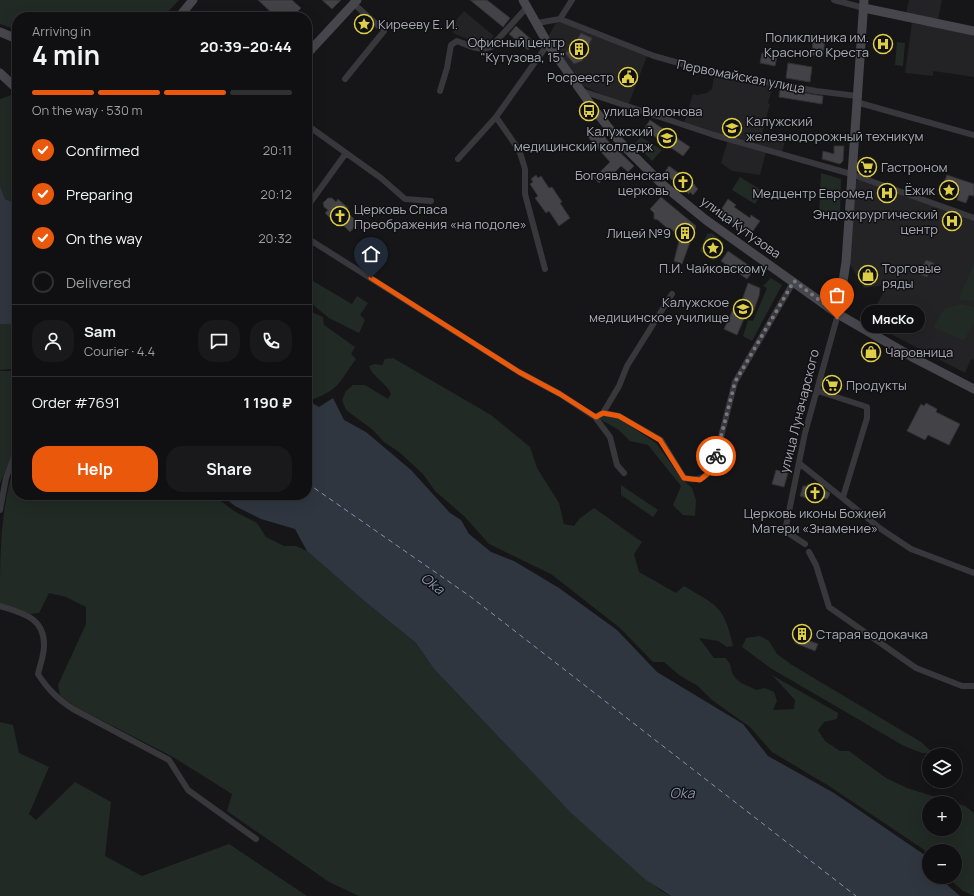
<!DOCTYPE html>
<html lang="en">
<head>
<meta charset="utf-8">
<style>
	body { margin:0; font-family:Manrope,sans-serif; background:#19191b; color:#f1f3f6; height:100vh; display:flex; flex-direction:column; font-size:15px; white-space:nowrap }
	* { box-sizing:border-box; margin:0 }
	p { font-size:13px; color:#9c9d9f }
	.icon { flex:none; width:22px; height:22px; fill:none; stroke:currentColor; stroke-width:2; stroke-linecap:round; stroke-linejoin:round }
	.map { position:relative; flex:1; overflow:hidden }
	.panel { position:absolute; left:12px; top:12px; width:300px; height:488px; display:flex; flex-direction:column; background:#101012; border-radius:16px; box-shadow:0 4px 16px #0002,0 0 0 1px #303032 }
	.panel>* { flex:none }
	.fabs { position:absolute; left:922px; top:748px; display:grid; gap:8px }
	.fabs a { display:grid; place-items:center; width:40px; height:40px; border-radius:50%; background:#101012; box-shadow:0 4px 16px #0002,0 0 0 1px #303032; font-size:20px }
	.pin { position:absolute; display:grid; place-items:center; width:34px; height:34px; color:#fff; margin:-41px -17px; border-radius:50% 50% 50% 0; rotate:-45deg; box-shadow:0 0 4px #0007 }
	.pin .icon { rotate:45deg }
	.courier { position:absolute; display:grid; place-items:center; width:40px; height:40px; margin:-20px; border:3px solid #ea580c; border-radius:50%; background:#fff; color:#222; box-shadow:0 1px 5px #0007 }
	.bubble { position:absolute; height:28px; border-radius:14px; background:#101012; box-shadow:0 4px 16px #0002,0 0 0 1px #303032; font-size:13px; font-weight:700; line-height:28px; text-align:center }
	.headline em { font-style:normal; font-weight:700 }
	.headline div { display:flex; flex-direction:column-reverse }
	.headline { display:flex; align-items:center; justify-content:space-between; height:68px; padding:0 20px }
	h1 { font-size:26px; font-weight:700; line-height:30px }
	.bar { display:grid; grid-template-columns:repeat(4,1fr); gap:6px 4px; align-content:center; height:48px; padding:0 20px }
	.bar i { height:5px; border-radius:3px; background:#303032 }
	.bar .selected { background:#ea580c }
	.bar p { grid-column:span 4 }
	.line { display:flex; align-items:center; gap:10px; padding:0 20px; border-top:1px solid #303032 }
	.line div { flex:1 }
	.round { display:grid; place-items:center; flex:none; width:42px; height:42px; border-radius:16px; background:#19191b }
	ol { padding:0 20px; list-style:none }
	li { display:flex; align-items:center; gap:12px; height:44px }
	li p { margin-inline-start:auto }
	li .icon { padding:4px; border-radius:50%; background:#ea580c; color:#fff; stroke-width:4 }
	li:last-child { color:#9c9d9f }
	li i { width:22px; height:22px; border:2px solid #303032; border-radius:50% }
	.button { display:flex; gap:8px; margin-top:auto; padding:8px 20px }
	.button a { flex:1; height:46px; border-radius:16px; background:#ea580c; color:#fff; font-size:16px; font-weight:700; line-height:46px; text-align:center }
	.button a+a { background:#19191b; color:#f1f3f6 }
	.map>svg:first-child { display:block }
	.built { fill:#232224 }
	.green { fill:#222a25 }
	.water { fill:#30363f }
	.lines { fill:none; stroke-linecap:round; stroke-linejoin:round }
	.ferry { stroke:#8490ae; stroke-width:1; stroke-dasharray:5 4; stroke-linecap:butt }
	.building { fill:#434347; stroke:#313033 }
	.street { stroke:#38373c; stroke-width:6 }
	.secondary { stroke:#46464c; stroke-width:9 }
	.done { stroke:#76767f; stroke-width:4; stroke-dasharray:0 7.2 }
	.route { stroke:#ea580c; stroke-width:5 }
	.labels { text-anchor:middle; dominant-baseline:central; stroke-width:3; stroke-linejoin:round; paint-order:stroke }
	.poi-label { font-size:13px; fill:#a9aab6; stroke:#111113; text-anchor:end }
	.street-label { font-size:13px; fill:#a9aab6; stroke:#111113 }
	.water-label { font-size:14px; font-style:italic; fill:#8490ae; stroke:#111113 }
</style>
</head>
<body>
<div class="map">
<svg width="974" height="896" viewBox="0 0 974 896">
	<rect width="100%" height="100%" fill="#161618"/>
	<!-- built -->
	<path class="built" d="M909,0H942L938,20L906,13Z
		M464,11L494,36L486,47L453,33L457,19Z
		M561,22L647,56L628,106L583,86L551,41L549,35L556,23Z
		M912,23L974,34V77L933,71V76L905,73Z
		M714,76L773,86L768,103L770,104L762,134L785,141L782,152L767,148L760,175L732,171L721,163L729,137L684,123L693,94L697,95L707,93L712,89Z
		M857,180H863L974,221V360L971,359L965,373L870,323L871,316L887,285L864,288L848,261L854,184Z"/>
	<!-- green -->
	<path class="green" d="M0,0H179L163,17H17V30L0,24Z
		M897,42L905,43L903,66L895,65Z
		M14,94L17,96V204L5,199L0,186V99Z
		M641,137L662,150L652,161L635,143Z
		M821,173L841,179L840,217L819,216Z
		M740,177L763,191L755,204L732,190Z
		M712,233L724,243L714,261L700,251L707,234Z
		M974,262V301L960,300L959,298Z
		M771,278L782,285L752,341L743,336L748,320L753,321L767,288L763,286Z
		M313,281L352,304L357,296L368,303L360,315L365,320L359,333L329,318L307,300V289Z
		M962,304L974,307V323L964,341L935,328V324L945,308Z
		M307,310L323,317L324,325L355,347L351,354L356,359C338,384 338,391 308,401Z
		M0,324H9L17,328V366L12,369L0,370Z
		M393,358L491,415L530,447L537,468L559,503L564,524L574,526L579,519L594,508L642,542L634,554L639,572L676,593L684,586C717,606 724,605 733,646L727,647L718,641L699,638L714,658H725C734,667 729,668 734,676C738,683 749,686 756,690L765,688L774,692L777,701L773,710L794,709L795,700L772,675L838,713L837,719L824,722L818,730L825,741L840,751H849L886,778L907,788L955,803H929V829H955V803L965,806L974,813V896L963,891L947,877H955V851H929V853L829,786L772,752L750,727L712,700L698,686L679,675L664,662H653L620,628L551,574L489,544L464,516L435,491L423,474L399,452L384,442L373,430L346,410L342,400L346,391L353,385H365L388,399L391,394C386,382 373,378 369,366L375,364L382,365L385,359Z
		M17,369V441L0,484V371H12Z
		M603,416L618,418L656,443L682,479L692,488L696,500L695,516L683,515L673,505L681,486L648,445L630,441L619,430L598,418Z
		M17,458V495H213L234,511L257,523L266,537L284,546H296L307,551L363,600L416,643L434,669L571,813L661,891L671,896H359L329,882L227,811L232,794L173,757L74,706L60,695L58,685L86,624V607L66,597L49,593L39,613L31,614L0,604C0,555 0,504 17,458Z
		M621,485L658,510L653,517L621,495Z
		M760,636L769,641L777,654L792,665L921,742L933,753H922L904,746L772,669L742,647L746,638Z
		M0,722L13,725L19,753L49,767L29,814L36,820L75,782L111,802L105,856L142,876L229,844L307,896H0Z"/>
	<!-- water -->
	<path class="water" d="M0,186L5,199L17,204V328L9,324H0Z
		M333,398L344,420L366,432L411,470L450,513L461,520L469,534L491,552L514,561L559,588L617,630L657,672L743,724L768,756L834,793L929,858V877H941L944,882L960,896H671L646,880L571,813L434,669L416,643L363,600L307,551L295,529L261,519L235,506L221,495H307V400L319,407Z"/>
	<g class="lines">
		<!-- ferry -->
		<path class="ferry" d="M307,483L471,597L856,896"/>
	</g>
	<!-- building -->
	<path class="building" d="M258,0H292L301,8L292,17H276Z
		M322,0H341L332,9Z
		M470,0H487L510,18L503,27Z
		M516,26L534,42L528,50L509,34Z
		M581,33L592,38L582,61L574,64L565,53L572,48Z
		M813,38L825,39L823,56L812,55Z
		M762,53L777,56L775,66L760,63Z
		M788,63L812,67L810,82L786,78Z
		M780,89L823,96L822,104L779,97Z
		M650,120L690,147L683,156L644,129Z
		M598,128L608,141L634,166L628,172L621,166L613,174L610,171L599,183L594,178L610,162L587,136Z
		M834,146H844L843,161L840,164L822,159L823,151L834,154Z
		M669,166L695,185V186L698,189L693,195L690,192L689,194L664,173Z
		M536,175L538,178L541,176L549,188L552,187L562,202L560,203L570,218L559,226L549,211L546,213L535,198L538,196L530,184L533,182L531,179Z
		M947,175L974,184V196L969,195L966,203L957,200L960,191L943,185Z
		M661,197L696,226L682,264L674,261L680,237L670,228L668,229L658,220L654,219V213L650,209Z
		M328,198H332L336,202L338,199L348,208L345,210L358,223L350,232L337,219L334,222L325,213L328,210L324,207L323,203Z
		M728,199L736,205L734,207L750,218L751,215L760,221L750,235L719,213Z
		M945,214L961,220L958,228L942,222Z
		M728,251L751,267L752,272L747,279L721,261Z
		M926,260L934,263L927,277L919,274Z
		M748,283L760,288L759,296L754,310L751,315L746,314L737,335L724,329L734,307L739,309Z
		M926,403L937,409L936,412L960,424L949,445L928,435L925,440L907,431L921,404L924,406Z
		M776,470L788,473L784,487L772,484Z
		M808,484L824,489L830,493L829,496L827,499L820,498L817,501L800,496L803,486H807Z
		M801,626L808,629L804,639L818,644L815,651L795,643Z"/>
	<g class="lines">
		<!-- street -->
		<path class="street" d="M834,0L864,8
			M560,19L572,0
			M537,23L560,19L654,56L711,72L816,91L857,96
			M345,79L384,31L354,4
			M440,91L447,68L451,45L457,41C468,45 480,52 491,47L528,6
			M582,91L714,135L851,174L974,218
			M856,102L974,135
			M496,117L519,150L522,159L525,169V194L545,269
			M307,125L381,178L405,199L431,201
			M458,159L496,117L548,44
			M307,207L346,153
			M307,238L519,372L560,394L595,417L603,413L619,416L661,440L684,478C698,481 704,479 713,468L735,382L794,281
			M818,391L867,407V418L843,497
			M603,413L619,386L627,366L672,294
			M595,417L610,437L617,465L624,473
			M799,463L881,529L911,549L974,573
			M0,510L6,478L17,448
			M805,544L785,531L805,433L838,314
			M809,552L816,565L829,607L916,668L962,686H974
			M0,606C23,613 45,618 44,646C44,655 40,665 38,674C48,690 58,699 73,709L169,760L188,790L256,839"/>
		<!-- secondary -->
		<path class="secondary" d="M523,0L548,44L593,108L620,142L663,185L706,220L838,314L914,358L974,389
			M864,8L974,31
			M179,17L193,0
			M0,32L17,39
			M307,54L357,0
			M0,73L17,89
			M838,314L846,262L864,0"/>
	</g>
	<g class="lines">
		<!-- done -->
		<path class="done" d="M716,456L735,382L794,281L838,314L837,319"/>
		<!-- route -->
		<path class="route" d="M371,278L519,372L560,394L596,417L603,413L619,416L660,440L684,478L700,480C710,473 713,468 716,456"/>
	</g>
	<!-- icons -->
	<defs>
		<g id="sight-ring" transform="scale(1)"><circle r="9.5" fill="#111113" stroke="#dfcf47" stroke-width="1.5"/><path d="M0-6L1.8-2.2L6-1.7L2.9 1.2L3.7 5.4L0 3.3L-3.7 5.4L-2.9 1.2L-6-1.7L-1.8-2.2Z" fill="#dfcf47"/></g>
		<g id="hospital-ring" transform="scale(1)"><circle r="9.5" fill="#111113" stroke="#dfcf47" stroke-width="1.5"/><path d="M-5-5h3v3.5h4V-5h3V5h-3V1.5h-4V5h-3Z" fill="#dfcf47"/></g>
		<g id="building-ring" transform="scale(1)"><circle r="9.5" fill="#111113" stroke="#dfcf47" stroke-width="1.5"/><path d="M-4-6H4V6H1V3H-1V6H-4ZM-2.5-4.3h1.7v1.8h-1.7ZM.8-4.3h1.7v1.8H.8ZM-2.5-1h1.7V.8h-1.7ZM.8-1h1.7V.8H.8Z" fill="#dfcf47"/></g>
		<g id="civic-ring" transform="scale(1)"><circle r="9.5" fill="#111113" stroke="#dfcf47" stroke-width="1.5"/><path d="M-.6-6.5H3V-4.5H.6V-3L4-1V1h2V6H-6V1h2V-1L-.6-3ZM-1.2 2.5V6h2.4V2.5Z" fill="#dfcf47"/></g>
		<g id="bus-ring" transform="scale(1)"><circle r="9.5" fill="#111113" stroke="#dfcf47" stroke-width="1.5"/><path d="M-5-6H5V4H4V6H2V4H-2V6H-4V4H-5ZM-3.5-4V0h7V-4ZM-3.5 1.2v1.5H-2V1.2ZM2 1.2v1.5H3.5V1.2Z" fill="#dfcf47"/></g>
		<g id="university-ring" transform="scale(1)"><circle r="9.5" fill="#111113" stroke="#dfcf47" stroke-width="1.5"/><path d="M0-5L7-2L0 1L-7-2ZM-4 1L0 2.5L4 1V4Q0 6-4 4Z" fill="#dfcf47"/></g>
		<g id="supermarket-ring" transform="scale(1)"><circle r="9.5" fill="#111113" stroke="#dfcf47" stroke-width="1.5"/><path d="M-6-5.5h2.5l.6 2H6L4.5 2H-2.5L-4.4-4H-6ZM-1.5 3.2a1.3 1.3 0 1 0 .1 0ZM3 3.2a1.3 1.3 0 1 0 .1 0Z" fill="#dfcf47"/></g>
		<g id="church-ring" transform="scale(1)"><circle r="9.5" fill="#111113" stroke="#dfcf47" stroke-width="1.5"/><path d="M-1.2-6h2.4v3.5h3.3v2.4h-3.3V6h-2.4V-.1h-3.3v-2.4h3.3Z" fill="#dfcf47"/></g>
		<g id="shop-ring" transform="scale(1)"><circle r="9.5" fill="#111113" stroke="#dfcf47" stroke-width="1.5"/><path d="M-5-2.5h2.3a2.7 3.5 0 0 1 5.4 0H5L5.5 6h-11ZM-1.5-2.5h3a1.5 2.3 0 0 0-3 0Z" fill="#dfcf47"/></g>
	</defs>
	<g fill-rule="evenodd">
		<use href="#sight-ring" x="364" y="24"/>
		<use href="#hospital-ring" x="883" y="44"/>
		<use href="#building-ring" x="579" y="49"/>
		<use href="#civic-ring" x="628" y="77"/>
		<use href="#bus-ring" x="589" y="111"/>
		<use href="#university-ring" x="732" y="128"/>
		<use href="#university-ring" x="667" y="138"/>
		<use href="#supermarket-ring" x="867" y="167"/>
		<use href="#church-ring" x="683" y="182"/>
		<use href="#sight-ring" x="949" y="190"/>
		<use href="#hospital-ring" x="887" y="193"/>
		<use href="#church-ring" x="340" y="216"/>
		<use href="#hospital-ring" x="952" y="221"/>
		<use href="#building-ring" x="685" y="233"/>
		<use href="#sight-ring" x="713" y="248"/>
		<use href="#shop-ring" x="868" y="275"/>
		<use href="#university-ring" x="743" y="309"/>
		<use href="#shop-ring" x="871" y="352"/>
		<use href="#supermarket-ring" x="832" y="385"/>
		<use href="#church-ring" x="815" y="493"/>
		<use href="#building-ring" x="802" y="634"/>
	</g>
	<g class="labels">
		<!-- poi labels -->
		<g class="poi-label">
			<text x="378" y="24" text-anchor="start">Кирееву Е. И.</text>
			<text x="869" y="37">Поликлиника им.<tspan x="869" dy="15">Красного Креста</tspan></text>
			<text x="565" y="42">Офисный центр<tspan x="565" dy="15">"Кутузова, 15"</tspan></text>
			<text x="614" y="77">Росреестр</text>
			<text x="603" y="111" text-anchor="start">улица Вилонова</text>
			<text x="746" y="121" text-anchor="start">Калужский<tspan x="746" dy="15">железнодорожный техникум</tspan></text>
			<text x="653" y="131">Калужский<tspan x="653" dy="15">медицинский колледж</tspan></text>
			<text x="881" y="167" text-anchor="start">Гастроном</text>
			<text x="669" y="175">Богоявленская<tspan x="669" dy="15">церковь</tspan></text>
			<text x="935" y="190">Ёжик</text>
			<text x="873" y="193">Медцентр Евромед</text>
			<text x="354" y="209" text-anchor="start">Церковь Спаса<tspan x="354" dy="15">Преображения «на подоле»</tspan></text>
			<text x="938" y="214">Эндохирургический<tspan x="938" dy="15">центр</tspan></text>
			<text x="671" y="233">Лицей №9</text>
			<text x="713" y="268" text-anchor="middle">П.И. Чайковскому</text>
			<text x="882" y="268" text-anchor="start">Торговые<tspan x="882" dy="15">ряды</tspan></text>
			<text x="729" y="302">Калужское<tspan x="729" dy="15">медицинское училище</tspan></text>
			<text x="885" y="352" text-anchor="start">Чаровница</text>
			<text x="846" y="385" text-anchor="start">Продукты</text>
			<text x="815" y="513" text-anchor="middle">Церковь иконы Божией<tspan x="815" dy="15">Матери «Знамение»</tspan></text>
			<text x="816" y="634" text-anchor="start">Старая водокачка</text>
		</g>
		<!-- street labels -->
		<g class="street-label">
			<text transform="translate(741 76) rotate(11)">Первомайская улица</text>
			<text transform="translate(741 227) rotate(36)">улица Кутузова</text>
			<text transform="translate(799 411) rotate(-76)">улица Луначарского</text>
		</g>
		<!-- water labels -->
		<g class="water-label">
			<text transform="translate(433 583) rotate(38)">Oka</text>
			<text x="682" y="792">Oka</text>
		</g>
	</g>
</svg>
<div class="fabs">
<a><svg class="icon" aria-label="layers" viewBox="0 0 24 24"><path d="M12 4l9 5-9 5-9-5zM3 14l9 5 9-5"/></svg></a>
<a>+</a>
<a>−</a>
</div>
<div class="pin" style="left:837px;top:319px;background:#ea580c"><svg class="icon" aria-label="bag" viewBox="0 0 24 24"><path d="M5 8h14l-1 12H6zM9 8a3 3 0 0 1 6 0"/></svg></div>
<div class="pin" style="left:371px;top:278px;background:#1f2937"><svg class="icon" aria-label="home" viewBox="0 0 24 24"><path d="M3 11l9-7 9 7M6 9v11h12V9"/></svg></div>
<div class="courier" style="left:716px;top:456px"><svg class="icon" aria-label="bike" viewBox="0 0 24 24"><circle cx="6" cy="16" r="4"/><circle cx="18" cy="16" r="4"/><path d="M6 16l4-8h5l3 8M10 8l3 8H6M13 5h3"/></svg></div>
<div class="bubble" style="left:861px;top:305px;width:64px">МясКо</div>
<section class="panel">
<div class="headline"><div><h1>4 min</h1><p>Arriving in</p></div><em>20:39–20:44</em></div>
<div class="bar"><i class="selected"></i><i class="selected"></i><i class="selected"></i><i></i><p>On the way · 530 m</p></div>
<ol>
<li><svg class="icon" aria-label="check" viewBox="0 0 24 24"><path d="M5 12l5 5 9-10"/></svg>Confirmed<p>20:11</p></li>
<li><svg class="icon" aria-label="check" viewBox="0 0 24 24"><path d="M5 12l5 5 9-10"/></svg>Preparing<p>20:12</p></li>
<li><svg class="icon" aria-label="check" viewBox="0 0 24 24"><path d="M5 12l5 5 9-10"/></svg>On the way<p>20:32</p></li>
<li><i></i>Delivered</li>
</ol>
<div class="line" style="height:72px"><a class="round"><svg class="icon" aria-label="person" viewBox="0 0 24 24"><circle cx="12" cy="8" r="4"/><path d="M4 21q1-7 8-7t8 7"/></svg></a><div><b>Sam</b><p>Courier · 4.4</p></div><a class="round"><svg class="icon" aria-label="chat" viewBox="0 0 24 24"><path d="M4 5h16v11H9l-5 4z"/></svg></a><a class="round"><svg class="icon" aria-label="phone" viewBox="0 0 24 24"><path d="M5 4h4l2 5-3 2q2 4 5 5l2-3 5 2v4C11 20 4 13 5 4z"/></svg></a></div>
<div class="line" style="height:52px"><div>Order #7691</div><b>1 190 ₽</b></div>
<div class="button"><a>Help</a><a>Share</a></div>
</section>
</div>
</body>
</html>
